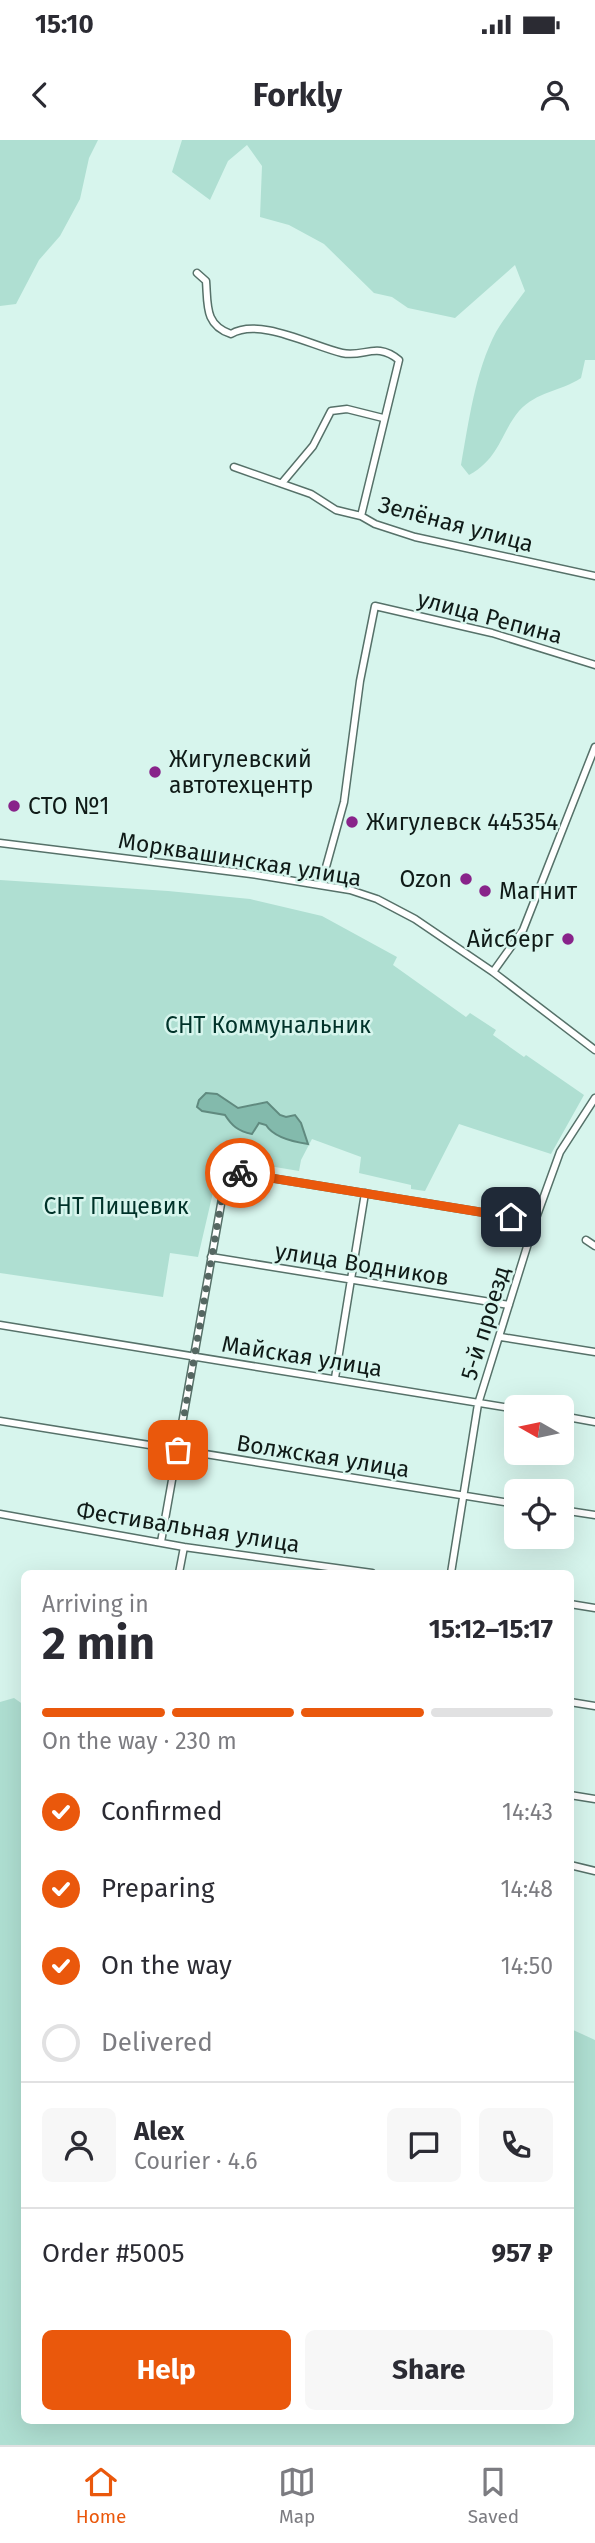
<!DOCTYPE html>
<html lang="en">
<head>
<meta charset="utf-8">
<style>
	body { margin:0; font-family:"Fira Sans",sans-serif; background:#f7f7f7; color:#2b2b33; height:100vh; display:flex; flex-direction:column; font-size:26px; white-space:nowrap }
	* { box-sizing:border-box; margin:0 }
	p { font-size:23px; color:#7c7c81 }
	.icon { flex:none; width:38px; height:38px; fill:none; stroke:currentColor; stroke-width:2; stroke-linecap:round; stroke-linejoin:round }
	.map { position:relative; flex:1; overflow:hidden }
	.details { position:absolute; left:21px; top:1430px; width:553px; height:854px; display:flex; flex-direction:column; background:#fff; border-radius:10px; box-shadow:0 7px 28px #0002 }
	.details>* { flex:none }
	.needle { width:46px; rotate:279deg }
	.tools { position:absolute; left:504px; top:1255px; display:grid; gap:14px }
	.tools a { display:grid; place-items:center; width:70px; height:70px; border-radius:10px; background:#fff; box-shadow:0 7px 28px #0002; font-size:35px }
	.pin { position:absolute; display:grid; place-items:center; width:60px; height:60px; color:#fff; margin:-30px; border-radius:14px; box-shadow:0 4px 10px #0006 }
	.courier { position:absolute; display:grid; place-items:center; width:70px; height:70px; margin:-35px; border:5px solid #ea580c; border-radius:50%; background:#fff; color:#222; box-shadow:0 2px 9px #0007 }
	.overview em { font-style:normal; font-weight:700 }
	.overview div { display:flex; flex-direction:column-reverse }
	.overview { display:flex; align-items:center; justify-content:space-between; height:119px; padding:0 21px }
	h1 { font-size:46px; font-weight:700; line-height:52px }
	.bar { display:grid; grid-template-columns:repeat(4,1fr); gap:10px 7px; align-content:center; height:84px; padding:0 21px }
	.bar i { height:9px; border-radius:5px; background:#e1e1e2 }
	.bar .selected { background:#ea580c }
	.bar p { grid-column:span 4 }
	.line { display:flex; align-items:center; gap:18px; padding:0 21px; border-top:2px solid #e1e1e2 }
	.line div { flex:1 }
	.round { display:grid; place-items:center; flex:none; width:74px; height:74px; border-radius:10px; background:#f7f7f7 }
	ol { padding:0 21px; list-style:none }
	li { display:flex; align-items:center; gap:21px; height:77px }
	li p { margin-inline-start:auto }
	li .icon { padding:7px; border-radius:50%; background:#ea580c; color:#fff; stroke-width:4 }
	li:last-child { color:#7c7c81 }
	li i { width:38px; height:38px; border:4px solid #e1e1e2; border-radius:50% }
	.cta { display:flex; gap:14px; margin-top:auto; padding:14px 21px }
	.cta a { flex:1; height:80px; border-radius:10px; background:#ea580c; color:#fff; font-size:28px; font-weight:700; line-height:80px; text-align:center }
	.cta a+a { background:#f7f7f7; color:#2b2b33 }
	.status { display:flex; justify-content:space-between; align-items:center; height:49px; padding:0 35px; background:#fff; direction:ltr }
	.status svg { height:19px; fill:currentColor }
	header { display:flex; justify-content:space-between; align-items:center; height:91px; padding:0 21px; background:#fff; font-size:32px; font-weight:700 }
	.menu { display:flex; justify-content:space-around; align-items:center; height:98px; border-top:2px solid #e1e1e2; background:#fff; font-size:19px; color:#7c7c81 }
	.menu a { display:grid; justify-items:center; gap:4px }
	.menu .selected { color:#ea580c }
	.map>svg:first-child { display:block }
	.green { fill:#afdfd2 }
	.water { fill:#83baac; stroke:#608a7f; stroke-width:2 }
	.lines { fill:none; stroke-linecap:round; stroke-linejoin:round }
	.minor-casing { stroke:#567169; stroke-width:9 }
	.minor { stroke:#fff; stroke-width:6 }
	.done { stroke:#556762; stroke-width:7; stroke-dasharray:0 12.6 }
	.route { stroke:#ea580c; stroke-width:9 }
	.poi-dot { fill:#88238a; stroke:#d7f5ed; stroke-width:2.5 }
	.labels { text-anchor:middle; dominant-baseline:central; stroke-width:5; stroke-linejoin:round; paint-order:stroke }
	.street-label { font-size:23px; fill:#0f1a17; stroke:#d7f5ed }
	.poi-label { font-size:23px; fill:#0f1a17; stroke:#d7f5ed; text-anchor:start }
	.park-label { font-size:23px; fill:#003229; stroke:#d7f5ed }
</style>
</head>
<body>
<div class="status"><b>15:10</b><svg viewBox="0 0 49 12"><path d="M0 12V9h3v3zM5 12V6h3v6zM10 12V3h3v9zM15 12V0h3v12zM26 1h20v11H26zM47 4h2v5h-2z"/></svg></div>
<header><svg class="icon" aria-label="back" viewBox="0 0 24 24"><path d="M15 5l-7 7 7 7"/></svg>Forkly<svg class="icon" aria-label="person" viewBox="0 0 24 24"><circle cx="12" cy="8" r="4"/><path d="M4 21q1-7 8-7t8 7"/></svg></header>
<div class="map">
<svg width="595" height="2305" viewBox="0 0 595 2305">
	<rect width="100%" height="100%" fill="#d7f5ed"/>
	<!-- green -->
	<path class="green" d="M0,0H98L89,18L80,59L60,96L39,120L16,164L0,166Z
		M182,0H595V220H585L581,238C560,252 537,251 519,271C500,294 500,318 469,335L461,325C469,281 475,232 496,192C504,178 515,165 525,151L515,125L455,178L408,168L392,157L374,153L324,104L289,85L260,77L262,26L247,5L228,21L210,60L172,32Z
		M0,740L168,751L250,759L322,776L397,817L393,825L466,877L470,873L496,890L493,895L524,917L526,915L584,955L551,1014L459,984L425,1051L411,1049V1045L359,1033L361,1017L312,999L301,1020L299,1031L221,1018L198,1117L170,1113L163,1157L0,1133Z
		M14,1558L24,1565V2280H570L571,1889L595,1900V2305H0V1562Z"/>
	<!-- water -->
	<path class="water" d="M206,953L217,954L238,968L267,962L280,975L286,977L295,975L301,983L308,1004C294,1002 274,998 266,985L259,983L252,994C238,991 232,986 225,975L202,971L197,967L199,960Z"/>
	<g class="lines">
		<!-- minor casing -->
		<g class="minor-casing">
			<path id="minor" d="M197,133L206,141C208,164 204,185 231,194C259,177 312,206 342,213C364,218 376,201 399,220L361,376
				M234,327L311,354L336,370L361,376L375,384L415,397L595,436
				M282,343L313,306L331,271L347,269L383,278
				M0,703L251,734L350,750L377,759L415,779L493,832L595,910
				M321,745L344,662L360,541L375,466L492,493L595,525
				M493,832L523,790L595,607
				M586,1100L595,1106
				M211,1117L509,1165
				M0,1185L516,1269
				M501,1197L595,1212
				M335,1238L365,1053
				M562,1276L595,1282
				M0,1281L516,1364
				M562,1370L595,1375
				M0,1374L184,1407L372,1433
				M161,1402L226,1036L240,1033L535,1081
				M179,1433L184,1407
				M451,1433L478,1264L535,1081L560,1012L595,958
				M570,1464L595,1468
				M570,1562L595,1566
				M570,1655L595,1659
				M570,1725L595,1731"/>
		</g>
		<!-- minor -->
		<use href="#minor" class="minor"/>
	</g>
	<g class="lines">
		<!-- done -->
		<path class="done" d="M178,1310L226,1035L240,1033"/>
		<!-- route -->
		<path class="route" d="M240,1033L511,1077"/>
	</g>
	<!-- markers -->
	<g class="poi-dot">
		<circle cx="155" cy="632" r="7"/>
		<circle cx="14" cy="666" r="7"/>
		<circle cx="352" cy="682" r="7"/>
		<circle cx="466" cy="739" r="7"/>
		<circle cx="485" cy="751" r="7"/>
		<circle cx="568" cy="799" r="7"/>
	</g>
	<g class="labels">
		<!-- street labels -->
		<g class="street-label">
			<text transform="translate(456 384) rotate(15)">Зелёная улица</text>
			<text transform="translate(490 477) rotate(15)">улица Репина</text>
			<text transform="translate(240 719) rotate(9)">Морквашинская улица</text>
			<text transform="translate(362 1124) rotate(9)">улица Водников</text>
			<text transform="translate(485 1183) rotate(-73)">5-й проезд</text>
			<text transform="translate(302 1216) rotate(9)">Майская улица</text>
			<text transform="translate(323 1316) rotate(9)">Волжская улица</text>
			<text transform="translate(188 1387) rotate(9)">Фестивальная улица</text>
		</g>
		<!-- poi labels -->
		<g class="poi-label">
			<text x="169" y="619">Жигулевский<tspan x="169" dy="26">автотехцентр</tspan></text>
			<text x="28" y="666">СТО №1</text>
			<text x="366" y="682">Жигулевск 445354</text>
			<text x="452" y="739" text-anchor="end">Ozon</text>
			<text x="499" y="751">Магнит</text>
			<text x="554" y="799" text-anchor="end">Айсберг</text>
		</g>
		<!-- park labels -->
		<g class="park-label">
			<text x="268" y="885">СНТ Коммунальник</text>
			<text x="116" y="1066">СНТ Пищевик</text>
		</g>
	</g>
</svg>
<div class="tools">
<a><svg class="needle" viewBox="-14 -14 28 28"><path d="M0-13l5 13h-10z" fill="#e53935"/><path d="M0 13l5-13h-10z" fill="#7c7c81"/></svg></a>
<a><svg class="icon" aria-label="locate" viewBox="0 0 24 24"><circle cx="12" cy="12" r="6"/><path d="M12 2v4M12 18v4M2 12h4M18 12h4"/></svg></a>
</div>
<div class="pin" style="left:178px;top:1310px;background:#ea580c"><svg class="icon" aria-label="bag" viewBox="0 0 24 24"><path d="M5 8h14l-1 12H6zM9 8a3 3 0 0 1 6 0"/></svg></div>
<div class="pin" style="left:511px;top:1077px;background:#1f2937"><svg class="icon" aria-label="home" viewBox="0 0 24 24"><path d="M3 11l9-7 9 7M6 9v11h12V9"/></svg></div>
<div class="courier" style="left:240px;top:1033px"><svg class="icon" aria-label="bike" viewBox="0 0 24 24"><circle cx="6" cy="16" r="4"/><circle cx="18" cy="16" r="4"/><path d="M6 16l4-8h5l3 8M10 8l3 8H6M13 5h3"/></svg></div>
<section class="details">
<div class="overview"><div><h1>2 min</h1><p>Arriving in</p></div><em>15:12–15:17</em></div>
<div class="bar"><i class="selected"></i><i class="selected"></i><i class="selected"></i><i></i><p>On the way · 230 m</p></div>
<ol>
<li><svg class="icon" aria-label="check" viewBox="0 0 24 24"><path d="M5 12l5 5 9-10"/></svg>Confirmed<p>14:43</p></li>
<li><svg class="icon" aria-label="check" viewBox="0 0 24 24"><path d="M5 12l5 5 9-10"/></svg>Preparing<p>14:48</p></li>
<li><svg class="icon" aria-label="check" viewBox="0 0 24 24"><path d="M5 12l5 5 9-10"/></svg>On the way<p>14:50</p></li>
<li><i></i>Delivered</li>
</ol>
<div class="line" style="height:126px"><a class="round"><svg class="icon" aria-label="person" viewBox="0 0 24 24"><circle cx="12" cy="8" r="4"/><path d="M4 21q1-7 8-7t8 7"/></svg></a><div><b>Alex</b><p>Courier · 4.6</p></div><a class="round"><svg class="icon" aria-label="chat" viewBox="0 0 24 24"><path d="M4 5h16v11H9l-5 4z"/></svg></a><a class="round"><svg class="icon" aria-label="phone" viewBox="0 0 24 24"><path d="M5 4h4l2 5-3 2q2 4 5 5l2-3 5 2v4C11 20 4 13 5 4z"/></svg></a></div>
<div class="line" style="height:91px"><div>Order #5005</div><b>957 ₽</b></div>
<div class="cta"><a>Help</a><a>Share</a></div>
</section>
</div>
<nav class="menu">
<a class="selected"><svg class="icon" aria-label="home" viewBox="0 0 24 24"><path d="M3 11l9-7 9 7M6 9v11h12V9"/></svg>Home</a>
<a><svg class="icon" aria-label="map" viewBox="0 0 24 24"><path d="M3 6l6-2 6 2 6-2v14l-6 2-6-2-6 2zM9 4v14M15 6v14"/></svg>Map</a>
<a><svg class="icon" aria-label="saved" viewBox="0 0 24 24"><path d="M7 4h10v16l-5-4-5 4z"/></svg>Saved</a>
</nav>
</body>
</html>
